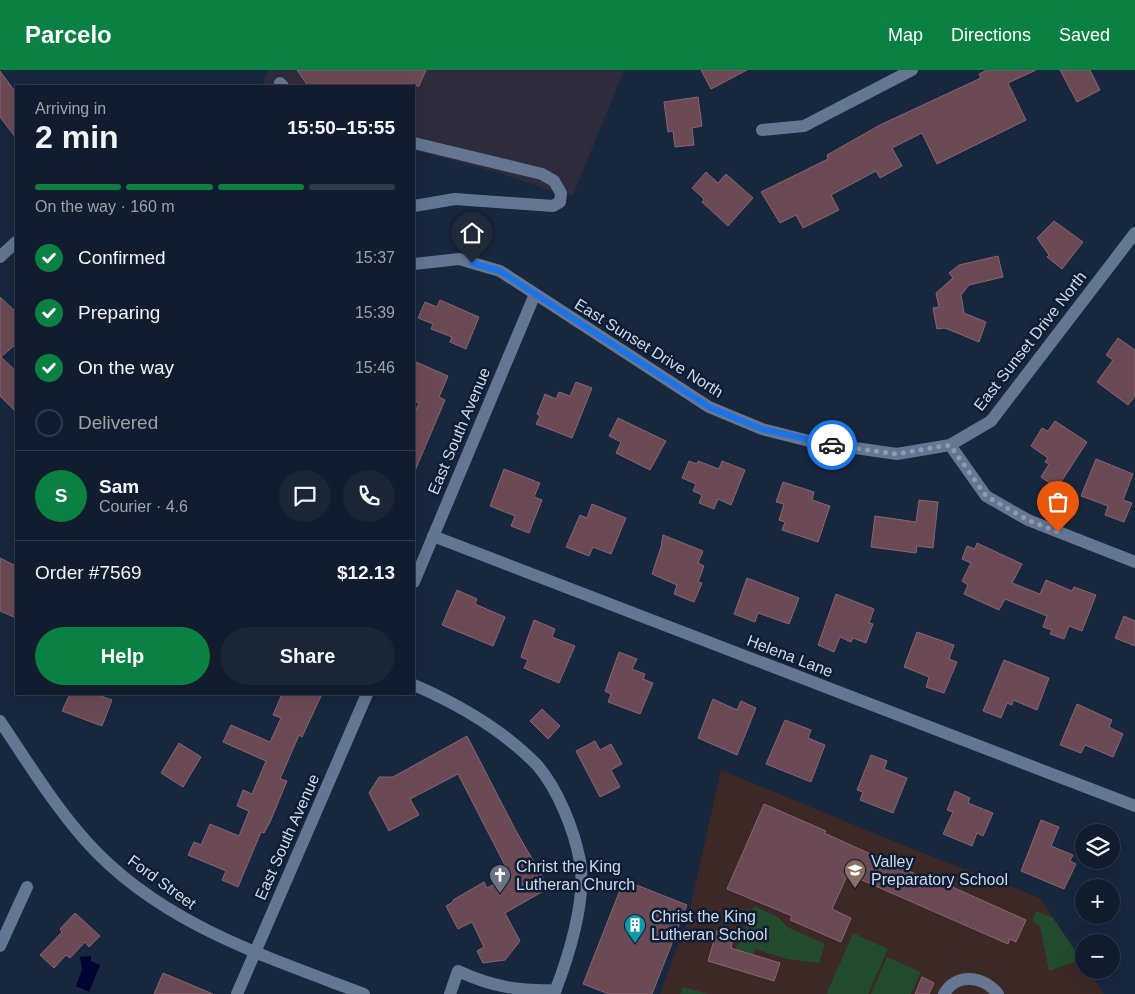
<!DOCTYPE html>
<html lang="en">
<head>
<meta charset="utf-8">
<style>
	body { margin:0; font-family:Arial,sans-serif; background:#1a2636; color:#f1f3f6; height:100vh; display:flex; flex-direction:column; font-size:19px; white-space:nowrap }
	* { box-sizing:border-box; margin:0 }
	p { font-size:16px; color:#9ca2aa }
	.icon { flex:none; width:28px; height:28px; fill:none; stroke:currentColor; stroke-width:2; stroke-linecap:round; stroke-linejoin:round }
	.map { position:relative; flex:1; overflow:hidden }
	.side { position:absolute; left:15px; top:15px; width:400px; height:610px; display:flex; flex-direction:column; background:#111d2e; border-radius:0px; box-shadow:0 5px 20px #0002,0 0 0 1px #303b4a }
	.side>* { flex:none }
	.controls { position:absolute; left:1075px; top:754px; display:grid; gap:10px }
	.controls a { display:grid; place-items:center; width:45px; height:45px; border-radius:50%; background:#111d2e; box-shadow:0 5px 20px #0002,0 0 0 1px #303b4a; font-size:25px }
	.pin { position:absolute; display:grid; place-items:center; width:42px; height:42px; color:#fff; margin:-51px -21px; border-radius:50% 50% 50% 0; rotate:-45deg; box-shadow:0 0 5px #0007 }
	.pin .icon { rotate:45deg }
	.courier { position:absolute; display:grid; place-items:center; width:50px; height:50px; margin:-25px; border:4px solid #1a73e8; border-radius:50%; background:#fff; color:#222; box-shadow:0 1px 6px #0007 }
	.overview em { font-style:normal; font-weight:700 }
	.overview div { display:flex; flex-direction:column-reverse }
	.overview { display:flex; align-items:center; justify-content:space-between; height:85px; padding:0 20px }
	h1 { font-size:32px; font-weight:700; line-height:38px }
	.bar { display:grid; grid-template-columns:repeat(4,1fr); gap:8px 5px; align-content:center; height:60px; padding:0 20px }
	.bar i { height:6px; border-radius:4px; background:#303b4a }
	.bar .on { background:#0b8043 }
	.bar p { grid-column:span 4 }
	.line { display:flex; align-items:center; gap:12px; padding:0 20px; border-top:1px solid #303b4a }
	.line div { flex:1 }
	.round { display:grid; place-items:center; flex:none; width:52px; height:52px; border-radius:26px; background:#1a2636 }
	ol { padding:0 20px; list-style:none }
	li { display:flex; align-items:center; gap:15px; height:55px }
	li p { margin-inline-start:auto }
	li .icon { padding:5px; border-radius:50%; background:#0b8043; color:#fff; stroke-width:4 }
	li:last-child { color:#9ca2aa }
	li i { width:28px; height:28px; border:2px solid #303b4a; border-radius:50% }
	.cta { display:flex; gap:10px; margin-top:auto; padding:10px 20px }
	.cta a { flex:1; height:58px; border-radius:30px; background:#0b8043; color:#fff; font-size:20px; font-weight:700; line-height:58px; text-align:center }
	.cta a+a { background:#1a2636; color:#f1f3f6 }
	header { display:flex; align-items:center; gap:30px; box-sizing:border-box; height:70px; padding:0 25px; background:#0b8043; color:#fff }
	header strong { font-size:24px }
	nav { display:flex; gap:28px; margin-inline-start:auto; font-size:18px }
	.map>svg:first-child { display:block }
	.industrial { fill:#2e2b3c }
	.education { fill:#3c2825 }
	.green { fill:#224c2d }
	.water { fill:#000432 }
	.building { fill:#6c4a55; stroke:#896570 }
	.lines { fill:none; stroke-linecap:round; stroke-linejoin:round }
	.minor { stroke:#647692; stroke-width:12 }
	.done { stroke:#8f9bad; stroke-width:5; stroke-dasharray:0 9 }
	.route { stroke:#1a73e8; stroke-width:6 }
	.labels { text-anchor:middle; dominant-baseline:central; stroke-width:5; stroke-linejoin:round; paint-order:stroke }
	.street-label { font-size:16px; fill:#cfdae9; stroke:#0e1d34 }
	.poi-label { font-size:16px; fill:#cfdae9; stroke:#0e1d34; text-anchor:start }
</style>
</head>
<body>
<header>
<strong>Parcelo</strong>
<nav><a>Map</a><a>Directions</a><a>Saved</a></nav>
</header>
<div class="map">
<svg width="1135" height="924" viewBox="0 0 1135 924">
	<rect width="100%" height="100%" fill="#17273e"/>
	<!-- industrial -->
	<path class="industrial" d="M268,0H624L573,125L548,120L500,103L414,80V16H262Z"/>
	<!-- education -->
	<path class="education" d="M721,700L908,777L1040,828L1084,894V900H1088L1104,924H660L688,848Z"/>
	<!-- green -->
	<path class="green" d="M754,836L778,847L787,857L825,874L819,893L787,889L755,879L753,885L736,879Z
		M1036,841L1053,848L1081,889L1049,901L1040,856L1032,851Z
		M853,863L888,879L868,924H829L827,923Z
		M887,887L921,902L911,924H871Z
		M683,917L708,924H680Z"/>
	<!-- water -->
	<path class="water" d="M91,886V891L100,895L89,922L76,916L82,900L80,887Z"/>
	<!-- building -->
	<path class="building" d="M297,0H426L419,16H308Z
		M701,0H747L711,19Z
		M987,0H1036L1008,13L1026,50L937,94L922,63L892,78L902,96L880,108L876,101L831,125L839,140L803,158L796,145L780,153L761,122L828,89L827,85L880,55L981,8L979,4Z
		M1060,0H1090L1100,20L1077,32Z
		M0,1L16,23V68L0,47Z
		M698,27L702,56L692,58L694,75L675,77L673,61L668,62L664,32Z
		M706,102L718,113L726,104L753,128L728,156L702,132L704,129L692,118Z
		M1054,151L1083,172L1062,199L1047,187L1049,185L1037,168Z
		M998,186L1003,207L969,215L961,225L964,243L986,252L979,272L945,258L937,259L933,238L939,237L936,223L953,208L949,203L959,195Z
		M0,227L16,242V274L1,287L16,301V342L0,326Z
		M440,230L479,247L466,279L450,272L452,267L431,259L433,254L418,248L425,232L437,237Z
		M1118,268L1135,280V326L1128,335L1097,312L1113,290L1106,285Z
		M414,291L448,306L439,327L445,330L414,403V344L419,333L414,331Z
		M576,312L592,318L572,368L536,354L540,346L537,344L545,324L556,329L559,322L570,326Z
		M618,348L666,371L650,400L616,383L621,372L609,366Z
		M1055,351L1087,372L1057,418L1041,407L1049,394L1045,392L1048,388L1031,376L1042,358L1048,361Z
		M1096,389L1133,404L1123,430L1132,433L1124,452L1105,445L1108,436L1081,426Z
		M689,391L697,394L698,391L719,399L722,391L745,400L731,435L718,429L714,439L699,433L702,425L693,421L696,414L682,408Z
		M504,399L540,413L534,427L542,430L529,463L511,456L515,446L490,436Z
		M783,412L814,422L812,430L830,436L818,472L782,460L785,452L779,450L784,434L776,432Z
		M919,430L938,432L933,478L917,476L916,483L871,477L875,446L916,452Z
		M592,434L626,448L611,484L593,477L589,486L566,477L580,445L587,448Z
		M663,465L703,481L698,493L704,496L698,512L702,513L694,532L674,524L677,515L652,504L661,477Z
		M977,473L1022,494L1012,513L1040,524L1046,510L1072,521L1074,517L1096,525L1082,561L1069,556L1064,569L1050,564L1052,560L1043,557L1047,546L1005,529L999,540L964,524L968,515L962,511L971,493L962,489L967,476L975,479Z
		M0,488L16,496V548L0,541Z
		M747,508L799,528L789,554L758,543L755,552L734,544Z
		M457,520L477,529L475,534L505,547L493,576L442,555Z
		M836,524L874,539L869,553L873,554L866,573L853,568L851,572L840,567L834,582L818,575Z
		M1124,546L1135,551V576L1115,568Z
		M534,550L555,559L552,567L575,576L559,613L524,598L528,590L521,587Z
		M917,562L954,575L949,589L957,592L944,623L926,617L929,607L904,597Z
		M619,582L637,589L632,599L645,604L643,609L653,613L640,644L608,632L611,624L605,621Z
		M1004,590L1049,608L1037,640L1013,630L1012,635L1007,633L1001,648L983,641Z
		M70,624H95L112,630L102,656L62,641Z
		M282,624H322L302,667L299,665L280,709L287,711L270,752L264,763L261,762L238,817L222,810L226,801L188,785L194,772L201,775L210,754L239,766L249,741L237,736L243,720L252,724L266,691L223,672L231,655L270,672L281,648L273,645Z
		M713,629L737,640L741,631L756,638L737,685L698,668Z
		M1077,634L1112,650L1109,657L1123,664L1113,687L1085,675L1081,683L1060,675Z
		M542,639L560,656L548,669L530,651Z
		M785,650L811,660L808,668L825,675L811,712L766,694Z
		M467,666L516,761L549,818L505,843L520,871L505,890L483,893L477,881L484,877L472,852L458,859L446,836L453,832V830L484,812L487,818L510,805L458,704L410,729L419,745L389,761L369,723L379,707H393Z
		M595,671L600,680L611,674L622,694L611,700L620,717L600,727L576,681Z
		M179,673L201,687L183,717L161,703Z
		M871,685L887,691L884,699L907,708L893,743L860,730L863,722L857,720Z
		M955,721L970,728L968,733L993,743L983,766L977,763L972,776L943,764L953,742L947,740Z
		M764,734L826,761L824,763L875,786L929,810L930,807L1026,850L1016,872L1010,869L1008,874L848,804L832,839L851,848L841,872L790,850L792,846L727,819Z
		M1041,750L1059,757L1051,776L1073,785L1070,791L1076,794L1064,819L1021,801Z
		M624,810L687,835L652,924H609L583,914Z
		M75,843L100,866L89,877L85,872L70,888L66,885L54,898L40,885L62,862L60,859Z
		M717,860L734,865L731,878L780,893L774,911L708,891Z
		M163,903L213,924H154Z
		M922,907L934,913L929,924H915Z"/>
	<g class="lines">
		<!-- minor -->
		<path class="minor" d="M280,13L283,16
			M762,60L804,56L912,0
			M414,73L542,104L554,111L561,123L560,132L553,136L455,129L414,136
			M0,187L16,172
			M414,194L459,189L500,201L709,337L762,359L813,372L897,384L950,375L991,351L1135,163
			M950,375L986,426L1028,450L1135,492
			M433,466L1135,736
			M414,512L535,224
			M414,615C458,634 503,660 537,695C558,719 574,760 580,791C587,829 568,889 554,924
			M0,651C27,691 53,734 86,771C159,853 264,886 364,924
			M0,876L27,817
			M237,924L367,624
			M450,924L458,901C493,917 518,921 556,920
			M944,924C956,902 984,906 998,924"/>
	</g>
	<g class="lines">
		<!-- done -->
		<path class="done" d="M832,375L896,384L950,375L986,426L1028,450L1058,462"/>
		<!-- route -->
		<path class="route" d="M472,193L500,201L709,337L762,359L832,375"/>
	</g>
	<!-- icons -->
	<defs>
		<g id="school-pin" transform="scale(1.125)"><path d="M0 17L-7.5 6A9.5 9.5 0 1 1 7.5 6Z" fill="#8d6e63" stroke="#0e1d34"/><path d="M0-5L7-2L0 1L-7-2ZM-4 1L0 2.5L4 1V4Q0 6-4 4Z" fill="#fff"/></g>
		<g id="church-pin" transform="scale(1.125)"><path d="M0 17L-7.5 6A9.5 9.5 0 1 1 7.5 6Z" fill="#6b7280" stroke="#0e1d34"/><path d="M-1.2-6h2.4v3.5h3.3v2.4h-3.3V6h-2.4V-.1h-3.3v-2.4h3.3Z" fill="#fff"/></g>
		<g id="building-pin" transform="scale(1.125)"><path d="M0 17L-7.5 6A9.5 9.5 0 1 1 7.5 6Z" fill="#0f9aa8" stroke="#0e1d34"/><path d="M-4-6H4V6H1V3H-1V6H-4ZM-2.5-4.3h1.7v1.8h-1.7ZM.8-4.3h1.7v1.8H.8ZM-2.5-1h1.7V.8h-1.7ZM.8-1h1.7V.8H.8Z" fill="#fff"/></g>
	</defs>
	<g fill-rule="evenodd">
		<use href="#school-pin" x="855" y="800"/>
		<use href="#church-pin" x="500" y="805"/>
		<use href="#building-pin" x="635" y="855"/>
	</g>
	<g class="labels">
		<!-- street labels -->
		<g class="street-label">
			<text transform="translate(1030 271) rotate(-52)">East Sunset Drive North</text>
			<text transform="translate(649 278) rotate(32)">East Sunset Drive North</text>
			<text transform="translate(459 361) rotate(-67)">East South Avenue</text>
			<text transform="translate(790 586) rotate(21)">Helena Lane</text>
			<text transform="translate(287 767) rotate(-66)">East South Avenue</text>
			<text transform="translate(162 812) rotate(36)">Ford Street</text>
		</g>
		<!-- poi labels -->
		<g class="poi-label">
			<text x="871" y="791">Valley<tspan x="871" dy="18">Preparatory School</tspan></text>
			<text x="516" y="796">Christ the King<tspan x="516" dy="18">Lutheran Church</tspan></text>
			<text x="651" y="846">Christ the King<tspan x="651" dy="18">Lutheran School</tspan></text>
		</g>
	</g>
</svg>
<div class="controls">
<a><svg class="icon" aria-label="layers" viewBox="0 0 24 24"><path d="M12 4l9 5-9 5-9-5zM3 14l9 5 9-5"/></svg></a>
<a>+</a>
<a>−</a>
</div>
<div class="pin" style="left:1058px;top:462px;background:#ea580c"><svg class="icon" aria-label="bag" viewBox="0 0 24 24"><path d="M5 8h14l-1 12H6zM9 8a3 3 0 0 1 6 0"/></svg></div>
<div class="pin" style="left:472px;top:193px;background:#1f2937"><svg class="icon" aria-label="home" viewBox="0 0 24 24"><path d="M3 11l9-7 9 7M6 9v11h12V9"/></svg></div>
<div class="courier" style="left:832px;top:375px"><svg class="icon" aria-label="car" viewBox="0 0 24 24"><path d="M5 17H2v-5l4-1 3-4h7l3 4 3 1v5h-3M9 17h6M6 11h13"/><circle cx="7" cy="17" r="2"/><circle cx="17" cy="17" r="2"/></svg></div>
<section class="side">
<div class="overview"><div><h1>2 min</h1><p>Arriving in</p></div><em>15:50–15:55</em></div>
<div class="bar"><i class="on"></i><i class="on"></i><i class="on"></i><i></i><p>On the way · 160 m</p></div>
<ol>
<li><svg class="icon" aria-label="check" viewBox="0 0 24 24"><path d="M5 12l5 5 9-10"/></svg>Confirmed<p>15:37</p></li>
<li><svg class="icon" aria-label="check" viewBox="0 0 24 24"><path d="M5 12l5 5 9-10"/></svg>Preparing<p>15:39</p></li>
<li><svg class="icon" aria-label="check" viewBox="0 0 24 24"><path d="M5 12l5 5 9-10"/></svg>On the way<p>15:46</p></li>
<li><i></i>Delivered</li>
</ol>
<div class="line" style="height:90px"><b class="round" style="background:#0b8043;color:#fff">S</b><div><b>Sam</b><p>Courier · 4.6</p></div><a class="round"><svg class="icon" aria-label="chat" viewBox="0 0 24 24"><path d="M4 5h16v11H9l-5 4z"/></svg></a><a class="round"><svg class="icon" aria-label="phone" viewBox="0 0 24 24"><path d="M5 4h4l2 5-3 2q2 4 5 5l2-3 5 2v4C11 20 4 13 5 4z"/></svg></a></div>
<div class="line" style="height:65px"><div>Order #7569</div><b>$12.13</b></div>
<div class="cta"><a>Help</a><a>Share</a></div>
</section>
</div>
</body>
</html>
